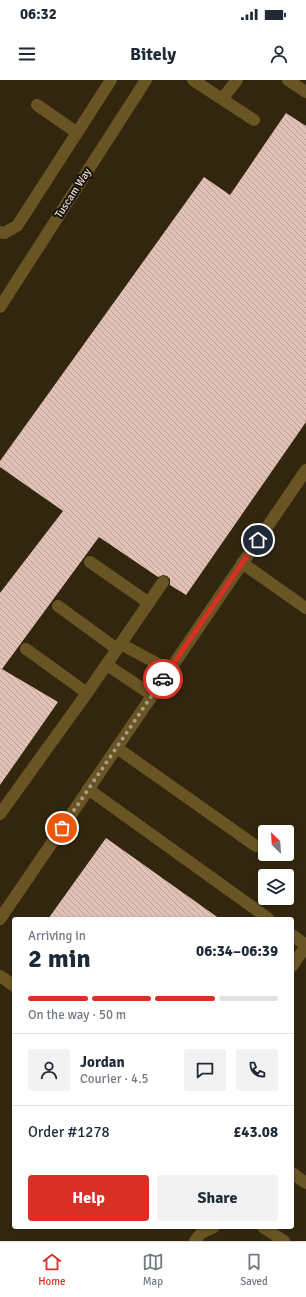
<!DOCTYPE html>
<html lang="en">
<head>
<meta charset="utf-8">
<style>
	body { margin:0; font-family:Signika,sans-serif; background:#f2f2f3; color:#1f2937; height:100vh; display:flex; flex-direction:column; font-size:15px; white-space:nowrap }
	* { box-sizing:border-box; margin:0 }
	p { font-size:13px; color:#747a83 }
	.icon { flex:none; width:22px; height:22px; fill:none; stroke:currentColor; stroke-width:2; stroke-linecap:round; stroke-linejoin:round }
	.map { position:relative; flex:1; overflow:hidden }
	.sheet { position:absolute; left:12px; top:837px; width:282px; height:312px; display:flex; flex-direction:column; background:#fff; border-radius:4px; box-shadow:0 1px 3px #0004 }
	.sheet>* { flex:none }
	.needle { width:26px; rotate:335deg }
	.tools { position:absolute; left:258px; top:745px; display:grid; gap:8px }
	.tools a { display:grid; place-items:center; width:36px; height:36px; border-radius:4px; background:#fff; box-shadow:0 1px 3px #0004; font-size:20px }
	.pin { position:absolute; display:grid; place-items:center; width:34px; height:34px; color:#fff; margin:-17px; border:2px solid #fff; border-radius:50%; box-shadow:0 1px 4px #0007 }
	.courier { position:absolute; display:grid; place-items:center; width:40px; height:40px; margin:-20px; border:3px solid #d93025; border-radius:50%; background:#fff; color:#222; box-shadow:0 1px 5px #0007 }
	.overview em { font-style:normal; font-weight:800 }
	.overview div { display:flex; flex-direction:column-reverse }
	.overview { display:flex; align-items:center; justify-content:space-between; height:68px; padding:0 16px }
	h1 { font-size:26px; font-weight:800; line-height:30px }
	.bar { display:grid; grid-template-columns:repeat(4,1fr); gap:6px 4px; align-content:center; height:48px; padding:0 16px }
	.bar i { height:5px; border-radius:3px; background:#e0e1e3 }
	.bar .current { background:#d93025 }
	.bar p { grid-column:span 4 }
	.line { display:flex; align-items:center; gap:10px; padding:0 16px; border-top:1px solid #e0e1e3 }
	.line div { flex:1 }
	.round { display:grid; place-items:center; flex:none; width:42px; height:42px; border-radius:4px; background:#f2f2f3 }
	.primary-button { display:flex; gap:8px; margin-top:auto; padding:8px 16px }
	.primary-button a { flex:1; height:46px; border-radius:4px; background:#d93025; color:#fff; font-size:16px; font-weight:800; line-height:46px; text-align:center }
	.primary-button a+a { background:#f2f2f3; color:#1f2937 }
	.status { display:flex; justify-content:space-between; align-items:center; height:28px; padding:0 20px; background:#fff; direction:ltr }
	.status svg { height:11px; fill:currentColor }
	header { display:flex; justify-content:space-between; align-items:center; height:52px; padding:0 16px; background:#fff; font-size:18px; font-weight:800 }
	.tabs { display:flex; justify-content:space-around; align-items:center; height:56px; border-top:1px solid #e0e1e3; background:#fff; font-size:11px; color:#747a83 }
	.tabs a { display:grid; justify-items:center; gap:2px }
	.tabs .current { color:#d93025 }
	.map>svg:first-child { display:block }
	.building { fill:url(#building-back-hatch) }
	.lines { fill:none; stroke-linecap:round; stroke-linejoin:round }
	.lane { stroke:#695524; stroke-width:12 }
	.street { stroke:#695524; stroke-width:12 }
	.done { stroke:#a69c8a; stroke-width:4; stroke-dasharray:0 7.2 }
	.route { stroke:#d93025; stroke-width:5 }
	.labels { text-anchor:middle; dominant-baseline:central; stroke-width:4; stroke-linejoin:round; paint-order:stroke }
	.street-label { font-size:11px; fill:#e4dbcd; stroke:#161007 }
</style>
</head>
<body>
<div class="status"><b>06:32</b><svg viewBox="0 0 49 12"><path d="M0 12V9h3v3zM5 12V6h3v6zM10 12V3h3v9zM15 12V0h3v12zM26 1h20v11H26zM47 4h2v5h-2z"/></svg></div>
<header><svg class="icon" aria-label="menu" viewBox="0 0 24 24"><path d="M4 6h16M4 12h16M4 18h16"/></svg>Bitely<svg class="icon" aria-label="person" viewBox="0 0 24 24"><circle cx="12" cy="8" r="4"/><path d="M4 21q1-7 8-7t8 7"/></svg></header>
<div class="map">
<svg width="306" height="1161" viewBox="0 0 306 1161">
	<defs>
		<pattern id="building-back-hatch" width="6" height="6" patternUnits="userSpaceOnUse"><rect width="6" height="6" fill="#e1c0b5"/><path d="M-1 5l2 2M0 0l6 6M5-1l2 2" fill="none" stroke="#baa097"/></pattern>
	</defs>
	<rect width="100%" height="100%" fill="#33260f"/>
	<!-- building -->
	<path class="building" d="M286,33L306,46V342L186,515L170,505V499L167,496L163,495L158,497L99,457L2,589L58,622L0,705V513L63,431L0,387V381L204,97L230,115Z
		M106,758L220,839H48Z"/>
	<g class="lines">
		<!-- lane -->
		<path class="lane" d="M193,0L254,40
			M288,0L306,12
			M222,19L237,0
			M37,25L76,52
			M4,153L17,146L111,0
			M90,482L149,523
			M242,483L306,528
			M58,526L117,569
			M121,564L169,590
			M26,569L87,613
			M107,585L152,615
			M117,668L256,766
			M88,709L269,839
			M0,734L87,613L163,502
			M292,855L306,865
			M292,886L306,866
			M263,1147L284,1161
			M195,1161L201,1153L214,1147"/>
		<!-- street -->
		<path class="street" d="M0,152L4,153
			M0,227L146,0
			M0,839L306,390
			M0,896L14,906
			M292,1093L306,1103"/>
	</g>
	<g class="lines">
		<!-- done -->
		<path class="done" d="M62,748L163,599"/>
		<!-- route -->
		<path class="route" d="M163,599L258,460"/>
	</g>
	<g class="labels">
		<!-- street labels -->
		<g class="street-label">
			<text transform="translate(73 113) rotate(-57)">Tuscam Way</text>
		</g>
	</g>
</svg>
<div class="tools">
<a><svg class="needle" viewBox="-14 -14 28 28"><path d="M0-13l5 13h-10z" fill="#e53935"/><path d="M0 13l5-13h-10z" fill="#747a83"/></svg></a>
<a><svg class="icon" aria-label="layers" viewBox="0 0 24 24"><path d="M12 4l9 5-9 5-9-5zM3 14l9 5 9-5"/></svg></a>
</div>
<div class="pin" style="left:62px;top:748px;background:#ea580c"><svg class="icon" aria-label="bag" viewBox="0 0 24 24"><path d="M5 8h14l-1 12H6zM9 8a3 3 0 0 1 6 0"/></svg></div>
<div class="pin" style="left:258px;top:460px;background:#1f2937"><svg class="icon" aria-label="home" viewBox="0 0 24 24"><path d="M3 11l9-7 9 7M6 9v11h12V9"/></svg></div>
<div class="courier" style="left:163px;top:599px"><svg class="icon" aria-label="car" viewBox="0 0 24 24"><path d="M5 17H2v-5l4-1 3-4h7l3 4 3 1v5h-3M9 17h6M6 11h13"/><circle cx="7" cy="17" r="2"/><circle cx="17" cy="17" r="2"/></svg></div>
<section class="sheet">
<div class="overview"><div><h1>2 min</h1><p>Arriving in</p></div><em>06:34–06:39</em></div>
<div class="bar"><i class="current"></i><i class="current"></i><i class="current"></i><i></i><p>On the way · 50 m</p></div>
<div class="line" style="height:72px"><a class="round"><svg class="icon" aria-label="person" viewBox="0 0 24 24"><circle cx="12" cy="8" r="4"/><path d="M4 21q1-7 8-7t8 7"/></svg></a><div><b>Jordan</b><p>Courier · 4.5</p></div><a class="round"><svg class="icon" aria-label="chat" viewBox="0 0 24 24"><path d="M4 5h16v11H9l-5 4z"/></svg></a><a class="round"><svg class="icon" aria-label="phone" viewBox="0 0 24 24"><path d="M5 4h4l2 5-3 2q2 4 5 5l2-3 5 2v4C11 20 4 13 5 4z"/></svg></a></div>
<div class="line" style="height:52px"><div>Order #1278</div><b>£43.08</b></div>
<div class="primary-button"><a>Help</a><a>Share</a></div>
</section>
</div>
<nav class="tabs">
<a class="current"><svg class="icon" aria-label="home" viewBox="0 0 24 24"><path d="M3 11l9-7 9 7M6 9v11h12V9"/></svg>Home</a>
<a><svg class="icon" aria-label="map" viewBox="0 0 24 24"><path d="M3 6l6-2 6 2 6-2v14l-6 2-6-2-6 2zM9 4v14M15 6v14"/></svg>Map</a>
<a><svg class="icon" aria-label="saved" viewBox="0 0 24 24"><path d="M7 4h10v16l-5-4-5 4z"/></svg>Saved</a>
</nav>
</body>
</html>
